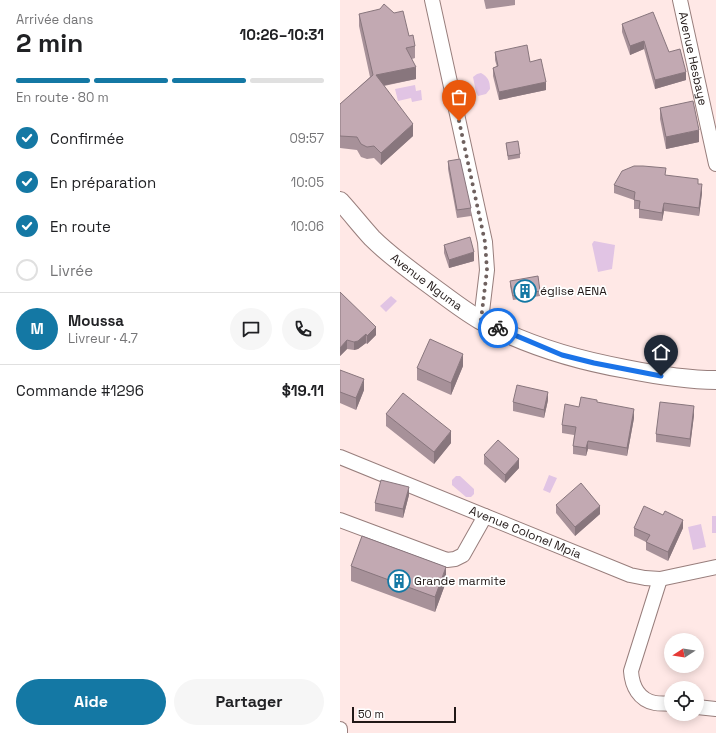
<!DOCTYPE html>
<html lang="fr">
<head>
<meta charset="utf-8">
<style>
	body { margin:0; font-family:"Space Grotesk",sans-serif; background:#f6f6f6; color:#202124; height:100vh; display:flex; flex-direction:column; font-size:15px; white-space:nowrap }
	* { box-sizing:border-box; margin:0 }
	p { font-size:13px; color:#757577 }
	.icon { flex:none; width:22px; height:22px; fill:none; stroke:currentColor; stroke-width:2; stroke-linecap:round; stroke-linejoin:round }
	.map { position:relative; flex:1; overflow:hidden }
	.sheet { display:flex; flex-direction:column; background:#fff; width:340px }
	.sheet>* { flex:none }
	.needle { width:26px; rotate:258deg }
	.buttons { position:absolute; left:324px; top:633px; display:grid; gap:8px }
	.buttons a { display:grid; place-items:center; width:40px; height:40px; border-radius:50%; background:#fff; box-shadow:0 2px 10px #0003; font-size:20px }
	.scale { position:absolute; left:12px; bottom:10px; width:104px; box-sizing:border-box; padding-left:4px; border:2px solid #211817; border-top:0; font-size:11px; line-height:14px; white-space:nowrap; color:#211817; -webkit-text-stroke:3px #fff; paint-order:stroke }
	.pin { position:absolute; display:grid; place-items:center; width:34px; height:34px; color:#fff; margin:-41px -17px; border-radius:50% 50% 50% 0; rotate:-45deg; box-shadow:0 0 4px #0007 }
	.pin .icon { rotate:45deg }
	.courier { position:absolute; display:grid; place-items:center; width:40px; height:40px; margin:-20px; border:3px solid #1a73e8; border-radius:50%; background:#fff; color:#222; box-shadow:0 1px 5px #0007 }
	.summary em { font-style:normal; font-weight:600 }
	.summary div { display:flex; flex-direction:column-reverse }
	.summary { display:flex; align-items:center; justify-content:space-between; height:68px; padding:0 16px }
	h1 { font-size:26px; font-weight:600; line-height:30px }
	.bar { display:grid; grid-template-columns:repeat(4,1fr); gap:6px 4px; align-content:center; height:48px; padding:0 16px }
	.bar i { height:5px; border-radius:3px; background:#e0e0e0 }
	.bar .current { background:#1478a4 }
	.bar p { grid-column:span 4 }
	.line { display:flex; align-items:center; gap:10px; padding:0 16px; border-top:1px solid #e0e0e0 }
	.line div { flex:1 }
	.round { display:grid; place-items:center; flex:none; width:42px; height:42px; border-radius:21px; background:#f6f6f6 }
	ol { padding:0 16px; list-style:none }
	li { display:flex; align-items:center; gap:12px; height:44px }
	li p { margin-inline-start:auto }
	li .icon { padding:4px; border-radius:50%; background:#1478a4; color:#fff; stroke-width:4 }
	li:last-child { color:#757577 }
	li i { width:22px; height:22px; border:2px solid #e0e0e0; border-radius:50% }
	.button { display:flex; gap:8px; margin-top:auto; padding:8px 16px }
	.button a { flex:1; height:46px; border-radius:24px; background:#1478a4; color:#fff; font-size:16px; font-weight:600; line-height:46px; text-align:center }
	.button a+a { background:#f6f6f6; color:#202124 }
	main { display:flex; flex:1; min-height:0 }
	.map>svg:first-child { display:block }
	.water { fill:#e1c4e4 }
	.lines { fill:none; stroke-linecap:round; stroke-linejoin:round }
	.minor-casing { stroke:#987e7c; stroke-width:16 }
	.major-casing { stroke:#987e7c; stroke-width:20 }
	.minor { stroke:#fff; stroke-width:14 }
	.major { stroke:#fff; stroke-width:18 }
	.wall { fill:#a79199 }
	.shaded-wall { fill:#88767d }
	.building { fill:#c2a9b2; stroke:#88767d }
	.done { stroke:#6f615f; stroke-width:4; stroke-dasharray:0 7.2 }
	.route { stroke:#1a73e8; stroke-width:5 }
	.labels { text-anchor:middle; dominant-baseline:central; stroke-width:3.5; stroke-linejoin:round; paint-order:stroke }
	.street-label { font-size:12px; fill:#211817; stroke:#fff }
	.poi-label { font-size:12px; fill:#211817; stroke:#fff; text-anchor:start }
</style>
</head>
<body>
<main>
<section class="sheet">
<div class="summary"><div><h1>2 min</h1><p>Arrivée dans</p></div><em>10:26–10:31</em></div>
<div class="bar"><i class="current"></i><i class="current"></i><i class="current"></i><i></i><p>En route · 80 m</p></div>
<ol>
<li><svg class="icon" aria-label="check" viewBox="0 0 24 24"><path d="M5 12l5 5 9-10"/></svg>Confirmée<p>09:57</p></li>
<li><svg class="icon" aria-label="check" viewBox="0 0 24 24"><path d="M5 12l5 5 9-10"/></svg>En préparation<p>10:05</p></li>
<li><svg class="icon" aria-label="check" viewBox="0 0 24 24"><path d="M5 12l5 5 9-10"/></svg>En route<p>10:06</p></li>
<li><i></i>Livrée</li>
</ol>
<div class="line" style="height:72px"><b class="round" style="background:#1478a4;color:#fff">M</b><div><b>Moussa</b><p>Livreur · 4.7</p></div><a class="round"><svg class="icon" aria-label="chat" viewBox="0 0 24 24"><path d="M4 5h16v11H9l-5 4z"/></svg></a><a class="round"><svg class="icon" aria-label="phone" viewBox="0 0 24 24"><path d="M5 4h4l2 5-3 2q2 4 5 5l2-3 5 2v4C11 20 4 13 5 4z"/></svg></a></div>
<div class="line" style="height:52px"><div>Commande #1296</div><b>$19.11</b></div>
<div class="button"><a>Aide</a><a>Partager</a></div>
</section>
<div class="map">
<svg width="376" height="733" viewBox="0 0 376 733">
	<rect width="100%" height="100%" fill="#ffe8e6"/>
	<!-- water -->
	<path class="water" d="M141,73C148,77 150,81 150,89L146,94L138,96L136,92L133,77L137,74Z
		M75,85L76,91L81,90L82,100L72,102L71,98L58,101L55,89Z
		M254,241L275,245L272,269L258,272L252,244Z
		M51,296L57,301L46,312L40,306Z
		M209,475L217,478L210,493L203,490Z
		M116,476H120L134,489V494L131,497H126L112,485V480Z
		M372,516H376V533H372Z
		M361,524L366,547L353,550L348,527Z"/>
	<g class="lines">
		<!-- minor casing -->
		<g class="minor-casing">
			<g id="minor">
				<path d="M92,0L145,242L147,270L141,320"/>
				<path id="s1" d="M340,0L376,164"/>
				<path id="s2" d="M0,457L290,575L305,578L320,579L376,567"/>
				<path d="M0,520L107,560L115,559L123,555L145,516"/>
				<path d="M320,579L291,671C292,686 299,700 315,703C320,704 326,703 331,704"/>
				<path d="M357,707L376,709"/>
				<path d="M0,729V733"/>
			</g>
		</g>
		<!-- major casing -->
		<g class="major-casing">
			<g id="major">
				<path id="s3" d="M0,201C11,213 21,226 32,238C48,254 67,268 86,282C104,295 121,309 140,320C185,345 236,360 286,369C316,375 346,380 376,380"/>
			</g>
		</g>
		<!-- minor -->
		<use href="#minor" class="minor"/>
		<!-- major -->
		<use href="#major" class="major"/>
	</g>
	<!-- wall -->
	<path class="wall" d="M144,0H175V5L146,9Z
		M19,14L69,36L75,46V58L72,59L76,79L44,86L73,136L41,165L34,158L27,159L21,157L17,150L0,148V104L30,77L19,26Z
		M282,24L329,52L346,80L315,89L304,49L290,55L282,32Z
		M155,52L190,62L206,90L159,100L153,76V68L157,67L155,60Z
		M320,108L359,142L326,149L320,119Z
		M166,143L180,154V158L168,160Z
		M108,161L131,208V216L117,218L108,169Z
		M326,176L358,184L362,193L359,216L324,211L322,221L299,218V209H294V200L274,193V185Z
		M104,245L134,261L109,268L104,253Z
		M170,281L200,291V296L173,300L170,286Z
		M0,292L36,335L27,344L26,343L18,349L14,350L7,349L0,356Z
		M123,366L111,395L77,380V368Z
		M0,370L24,390L16,410L0,403Z
		M208,400L204,418L173,411V402Z
		M257,403L294,418L287,456L248,449L246,456L233,454V446L234,435L222,433V425L239,407Z
		M46,414L111,443L94,464L46,426Z
		M354,415L350,447L316,442V434Z
		M144,455L179,468L165,483L144,464Z
		M69,495L63,518L35,511V503Z
		M216,505L260,514L235,536L216,513Z
		M294,528H343L328,561L306,550V542L294,536Z
		M11,566L106,582L95,612L11,581Z"/>
	<!-- shaded-wall -->
	<path class="shaded-wall" d="M304,41V49L290,55V46Z
		M76,67V79L36,87V75Z
		M346,72V80L315,89V80Z
		M206,82V90L159,100V92Z
		M73,124V136L41,165V153Z
		M359,130V142L326,149V137Z
		M362,184V193L359,216V208Z
		M324,203V211L322,221V213Z
		M134,252V261L109,268V260Z
		M36,327V335L27,344V336Z
		M26,334V343L18,349L14,350V342Z
		M7,340V349L0,356V348Z
		M123,354V366L111,395V383Z
		M24,379V390L16,410V398Z
		M208,392V400L204,418V410Z
		M354,406V415L350,447V439Z
		M294,409V418L287,456V448Z
		M111,431V443L94,464V452Z
		M248,441V449L246,456V448Z
		M179,459V468L165,483V475Z
		M69,487V495L63,518V509Z
		M260,506V514L235,536V527Z
		M343,520V528L328,561V552Z
		M106,567V582L95,612V597Z"/>
	<!-- building -->
	<path class="building" d="M44,4L54,13L63,11L69,36L73,35L75,46L66,48L76,67L36,75L73,124L41,153L34,146L27,147L21,144L17,137L0,136V104L33,75L19,14L40,9Z
		M313,12L329,52L340,49L346,72L315,80L304,41L290,46L282,24Z
		M187,45L190,62L201,59L206,82L159,92L153,68L158,66L155,52Z
		M353,101L359,130L326,137L320,108Z
		M178,141L180,154L168,156L166,143Z
		M120,159L131,208L117,210L108,161Z
		M294,166H303L326,168L325,175L358,179V184H362L359,208L324,203L322,213L299,209L300,201L294,200L295,192L274,185L282,171Z
		M130,237L134,252L109,260L104,245Z
		M198,276L200,291L173,296L170,281Z
		M0,292L36,327L27,336L26,334L18,341L14,342L7,340L0,348Z
		M90,339L123,354L111,383L77,368Z
		M0,370L24,379L16,398L0,392Z
		M177,385L208,392L204,410L173,402Z
		M63,393L111,431L94,452L46,414Z
		M241,397L257,400V402L294,409L287,448L248,441L246,448L233,446L236,427L222,425L225,404L239,407Z
		M320,402L354,406L350,439L316,434Z
		M158,440L179,459L165,475L144,455Z
		M41,480L69,487L63,509L35,503Z
		M241,483L260,506L235,527L216,505Z
		M304,506L323,515L325,511L343,520L328,552L306,542L310,535L294,528Z
		M22,536L106,567L95,597L11,566Z"/>
	<g class="lines">
		<!-- done -->
		<path class="done" d="M119,121L145,242L147,270L141,320L158,328"/>
		<!-- route -->
		<path class="route" d="M158,328L222,355L254,363L321,376"/>
	</g>
	<!-- icons -->
	<defs>
		<g id="building-ring" transform="scale(1.15)"><circle r="9.5" fill="#fff" stroke="#1478a4" stroke-width="1.5"/><path d="M-4-6H4V6H1V3H-1V6H-4ZM-2.5-4.3h1.7v1.8h-1.7ZM.8-4.3h1.7v1.8H.8ZM-2.5-1h1.7V.8h-1.7ZM.8-1h1.7V.8H.8Z" fill="#1478a4"/></g>
	</defs>
	<g fill-rule="evenodd">
		<use href="#building-ring" x="185" y="291"/>
		<use href="#building-ring" x="59" y="581"/>
	</g>
	<g class="labels">
		<!-- street labels -->
		<g class="street-label">
			<text stroke="none"><textPath href="#s1" startOffset="60">Avenue Hesbaye</textPath></text>
			<text stroke="none"><textPath href="#s3" startOffset="119">Avenue Nguma</textPath></text>
			<text stroke="none"><textPath href="#s2" startOffset="200">Avenue Colonel Mpia</textPath></text>
		</g>
		<!-- poi labels -->
		<g class="poi-label">
			<text x="200" y="291">église AENA</text>
			<text x="74" y="581">Grande marmite</text>
		</g>
	</g>
</svg>
<div class="buttons">
<a><svg class="needle" viewBox="-14 -14 28 28"><path d="M0-13l5 13h-10z" fill="#e53935"/><path d="M0 13l5-13h-10z" fill="#757577"/></svg></a>
<a><svg class="icon" aria-label="locate" viewBox="0 0 24 24"><circle cx="12" cy="12" r="6"/><path d="M12 2v4M12 18v4M2 12h4M18 12h4"/></svg></a>
</div>
<div class="scale">50 m</div>
<div class="pin" style="left:119px;top:121px;background:#ea580c"><svg class="icon" aria-label="bag" viewBox="0 0 24 24"><path d="M5 8h14l-1 12H6zM9 8a3 3 0 0 1 6 0"/></svg></div>
<div class="pin" style="left:321px;top:376px;background:#1f2937"><svg class="icon" aria-label="home" viewBox="0 0 24 24"><path d="M3 11l9-7 9 7M6 9v11h12V9"/></svg></div>
<div class="courier" style="left:158px;top:328px"><svg class="icon" aria-label="bike" viewBox="0 0 24 24"><circle cx="6" cy="16" r="4"/><circle cx="18" cy="16" r="4"/><path d="M6 16l4-8h5l3 8M10 8l3 8H6M13 5h3"/></svg></div>
</div>
</main>
</body>
</html>
